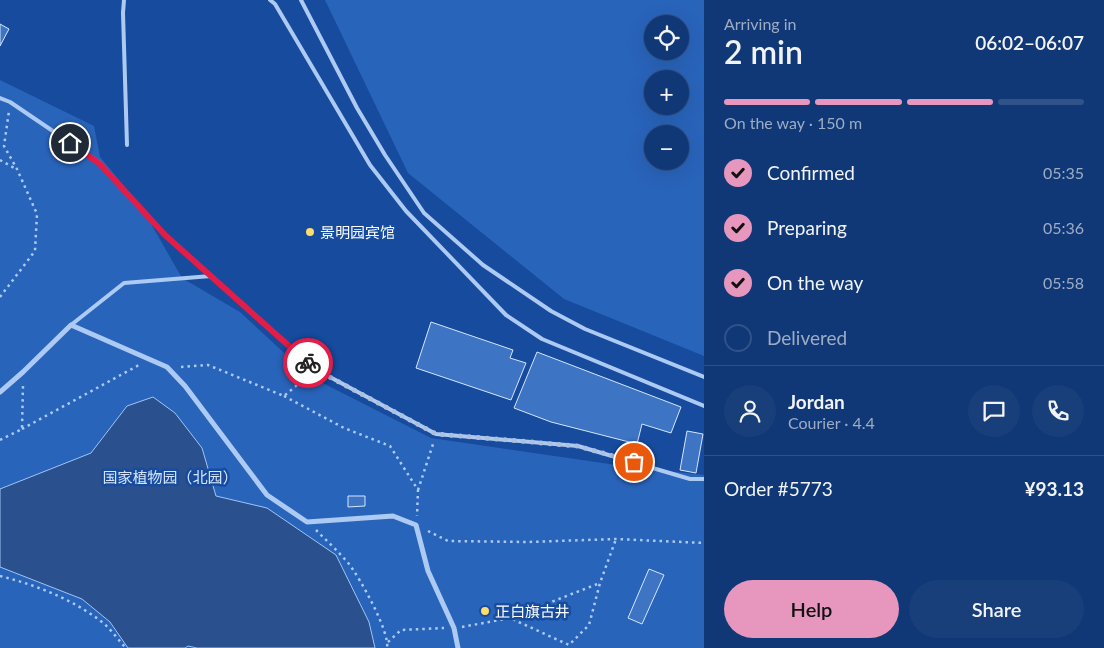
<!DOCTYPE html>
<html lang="en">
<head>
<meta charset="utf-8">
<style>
	body { margin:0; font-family:Lato,"Noto Sans SC",sans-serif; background:#193f7b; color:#f1f3f6; height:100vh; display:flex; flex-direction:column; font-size:19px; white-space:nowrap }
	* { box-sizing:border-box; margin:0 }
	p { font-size:16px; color:#9cacc5 }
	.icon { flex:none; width:28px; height:28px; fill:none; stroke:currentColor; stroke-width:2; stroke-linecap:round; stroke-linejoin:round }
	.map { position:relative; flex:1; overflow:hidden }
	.details { display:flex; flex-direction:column; background:#103876; width:400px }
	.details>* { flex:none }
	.tools { position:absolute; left:644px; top:15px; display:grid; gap:10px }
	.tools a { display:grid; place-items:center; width:45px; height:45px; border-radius:50%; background:#103876; box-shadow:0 5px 20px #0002,0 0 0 1px #305288; font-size:25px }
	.pin { position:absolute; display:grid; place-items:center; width:42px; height:42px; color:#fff; margin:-21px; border:2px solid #fff; border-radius:50%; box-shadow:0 1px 5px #0007 }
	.courier { position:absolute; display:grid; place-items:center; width:50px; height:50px; margin:-25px; border:4px solid #e11d48; border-radius:50%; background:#fff; color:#222; box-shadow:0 1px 6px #0007 }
	.overview em { font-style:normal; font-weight:600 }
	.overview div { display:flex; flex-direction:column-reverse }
	.overview { display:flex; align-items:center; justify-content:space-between; height:85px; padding:0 20px }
	h1 { font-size:32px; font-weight:600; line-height:38px }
	.bar { display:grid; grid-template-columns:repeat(4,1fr); gap:8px 5px; align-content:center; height:60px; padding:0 20px }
	.bar i { height:6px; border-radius:4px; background:#305288 }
	.bar .on { background:#e797bd }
	.bar p { grid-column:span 4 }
	.line { display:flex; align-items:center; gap:12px; padding:0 20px; border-top:1px solid #305288 }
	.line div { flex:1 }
	.round { display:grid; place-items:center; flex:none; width:52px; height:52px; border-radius:26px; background:#193f7b }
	ol { padding:0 20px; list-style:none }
	li { display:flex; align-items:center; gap:15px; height:55px }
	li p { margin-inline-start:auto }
	li .icon { padding:5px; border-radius:50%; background:#e797bd; color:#111; stroke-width:4 }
	li:last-child { color:#9cacc5 }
	li i { width:28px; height:28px; border:2px solid #305288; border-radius:50% }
	.action { display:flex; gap:10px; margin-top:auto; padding:10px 20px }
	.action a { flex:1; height:58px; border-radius:30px; background:#e797bd; color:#111; font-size:20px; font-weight:600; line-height:58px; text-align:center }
	.action a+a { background:#193f7b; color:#f1f3f6 }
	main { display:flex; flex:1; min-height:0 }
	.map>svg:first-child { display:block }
	.green { fill:#2964bb; fill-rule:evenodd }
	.water { fill:#2a518e; stroke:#a0c4f6 }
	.building { fill:#3e74c4; stroke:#d5e6fd }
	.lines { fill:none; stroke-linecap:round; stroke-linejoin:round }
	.path { stroke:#adcaf3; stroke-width:2.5; stroke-dasharray:2.5 4; stroke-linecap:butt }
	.lane { stroke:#adcaf3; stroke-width:4 }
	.street { stroke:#adcaf3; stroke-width:5 }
	.done { stroke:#adc0dd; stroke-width:5; stroke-dasharray:0 9 }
	.route { stroke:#e11d48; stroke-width:6 }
	.poi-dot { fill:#ffdc6f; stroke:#164b9e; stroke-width:2 }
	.labels { text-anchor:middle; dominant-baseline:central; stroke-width:5; stroke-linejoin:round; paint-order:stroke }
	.poi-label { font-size:15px; fill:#fff; stroke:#164b9e; text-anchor:start }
	.park-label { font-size:15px; fill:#d5e6fd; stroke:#164b9e }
</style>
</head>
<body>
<main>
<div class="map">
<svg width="704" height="648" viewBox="0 0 704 648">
	<rect width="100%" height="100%" fill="#164b9e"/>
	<!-- green -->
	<path class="green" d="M325,0H704V356L564,299L408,173ZM652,24H680V51H652ZM652,79H680V106H652ZM652,134H680V161H652Z
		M0,80L94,126L100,157L142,208L182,278L240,312L309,376L431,438L630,467L704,475V648H0Z"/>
	<!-- water -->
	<path class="water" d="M153,397L175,413L202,448L216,496L267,508L336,555L369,622L375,648H197L188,646L185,648H128L110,622L82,599L0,567V489L91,453L127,406Z"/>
	<!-- building -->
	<path class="building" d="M0,24L9,29L0,46Z
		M431,322L513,350L510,358L526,363L511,400L416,368Z
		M537,352L681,407L671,433L642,424L637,444L551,422L514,408Z
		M687,431L703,434L696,473L680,470Z
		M348,496H365V506L348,507Z
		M649,569L664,575L642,624L628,618Z"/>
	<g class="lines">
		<!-- path -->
		<path class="path" d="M0,160L16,169
			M0,297L35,251L37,214L17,169L4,146L9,111
			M181,367L208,365L284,396L309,375
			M284,396L344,428L390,446L418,490L417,516
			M22,429L139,365
			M0,440L22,429L23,385
			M418,490L434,441
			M316,530C327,541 339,552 349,564C360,578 390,632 387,648
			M428,531L448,541L528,542L616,539L704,543
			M0,576C36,585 72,599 102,622C111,629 118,640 126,648
			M510,618L600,583
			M462,627L510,618L569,645L589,625L600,583L616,539
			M388,642L401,630L444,628"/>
		<!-- lane -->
		<path class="lane" d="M124,0L123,13L127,145
			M270,0L275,4L370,165L406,211L506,315L542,339L704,406
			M301,0L357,108L385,155L424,213L483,265L551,311L585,329L704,377
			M0,98L10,102L100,163L165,235L315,369L436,434L578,446L690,479H704
			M71,325L124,283L211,276"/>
		<!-- street -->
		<path class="street" d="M0,392L23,372L71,325L167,367L185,386L267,495L307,522L393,516L416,525L428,571L454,628L458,648"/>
	</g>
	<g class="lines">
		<!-- done -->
		<path class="done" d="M308,363L315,369L436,434L578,446L634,462"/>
		<!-- route -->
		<path class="route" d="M70,143L100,164L165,235L308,363"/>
	</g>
	<!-- markers -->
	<g class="poi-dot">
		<circle cx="310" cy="232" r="5"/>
		<circle cx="485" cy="611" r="5"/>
	</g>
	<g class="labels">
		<!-- poi labels -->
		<g class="poi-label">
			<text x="320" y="232">景明园宾馆</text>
			<text x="495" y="611">正白旗古井</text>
		</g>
		<!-- park labels -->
		<g class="park-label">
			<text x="170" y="477">国家植物园（北园）</text>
		</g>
	</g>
</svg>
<div class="tools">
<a><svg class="icon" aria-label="locate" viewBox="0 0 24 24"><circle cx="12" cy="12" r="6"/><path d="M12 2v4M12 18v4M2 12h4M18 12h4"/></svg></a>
<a>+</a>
<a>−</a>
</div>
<div class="pin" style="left:634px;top:462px;background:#ea580c"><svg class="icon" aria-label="bag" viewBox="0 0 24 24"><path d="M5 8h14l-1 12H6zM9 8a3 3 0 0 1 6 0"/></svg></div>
<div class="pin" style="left:70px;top:143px;background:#1f2937"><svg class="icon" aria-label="home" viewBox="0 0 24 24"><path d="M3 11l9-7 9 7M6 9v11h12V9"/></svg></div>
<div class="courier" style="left:308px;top:363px"><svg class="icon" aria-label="bike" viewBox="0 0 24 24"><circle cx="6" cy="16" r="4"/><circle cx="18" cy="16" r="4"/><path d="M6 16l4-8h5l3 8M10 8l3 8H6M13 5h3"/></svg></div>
</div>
<section class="details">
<div class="overview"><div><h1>2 min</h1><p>Arriving in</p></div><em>06:02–06:07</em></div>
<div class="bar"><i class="on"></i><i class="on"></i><i class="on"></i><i></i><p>On the way · 150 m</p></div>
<ol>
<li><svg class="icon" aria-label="check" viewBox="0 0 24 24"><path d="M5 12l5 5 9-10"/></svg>Confirmed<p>05:35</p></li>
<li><svg class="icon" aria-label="check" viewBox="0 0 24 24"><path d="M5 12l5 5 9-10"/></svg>Preparing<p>05:36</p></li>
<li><svg class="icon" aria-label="check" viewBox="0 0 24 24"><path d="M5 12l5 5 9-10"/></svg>On the way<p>05:58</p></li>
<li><i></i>Delivered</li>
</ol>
<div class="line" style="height:90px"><a class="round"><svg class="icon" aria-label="person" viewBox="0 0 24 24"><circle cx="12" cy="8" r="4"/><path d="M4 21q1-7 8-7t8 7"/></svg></a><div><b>Jordan</b><p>Courier · 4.4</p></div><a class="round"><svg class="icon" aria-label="chat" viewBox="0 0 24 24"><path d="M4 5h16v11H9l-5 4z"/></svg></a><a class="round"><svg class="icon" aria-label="phone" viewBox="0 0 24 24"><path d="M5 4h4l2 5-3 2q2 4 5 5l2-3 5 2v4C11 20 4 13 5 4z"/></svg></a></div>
<div class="line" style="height:65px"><div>Order #5773</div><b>¥93.13</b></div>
<div class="action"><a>Help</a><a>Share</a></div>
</section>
</main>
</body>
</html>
